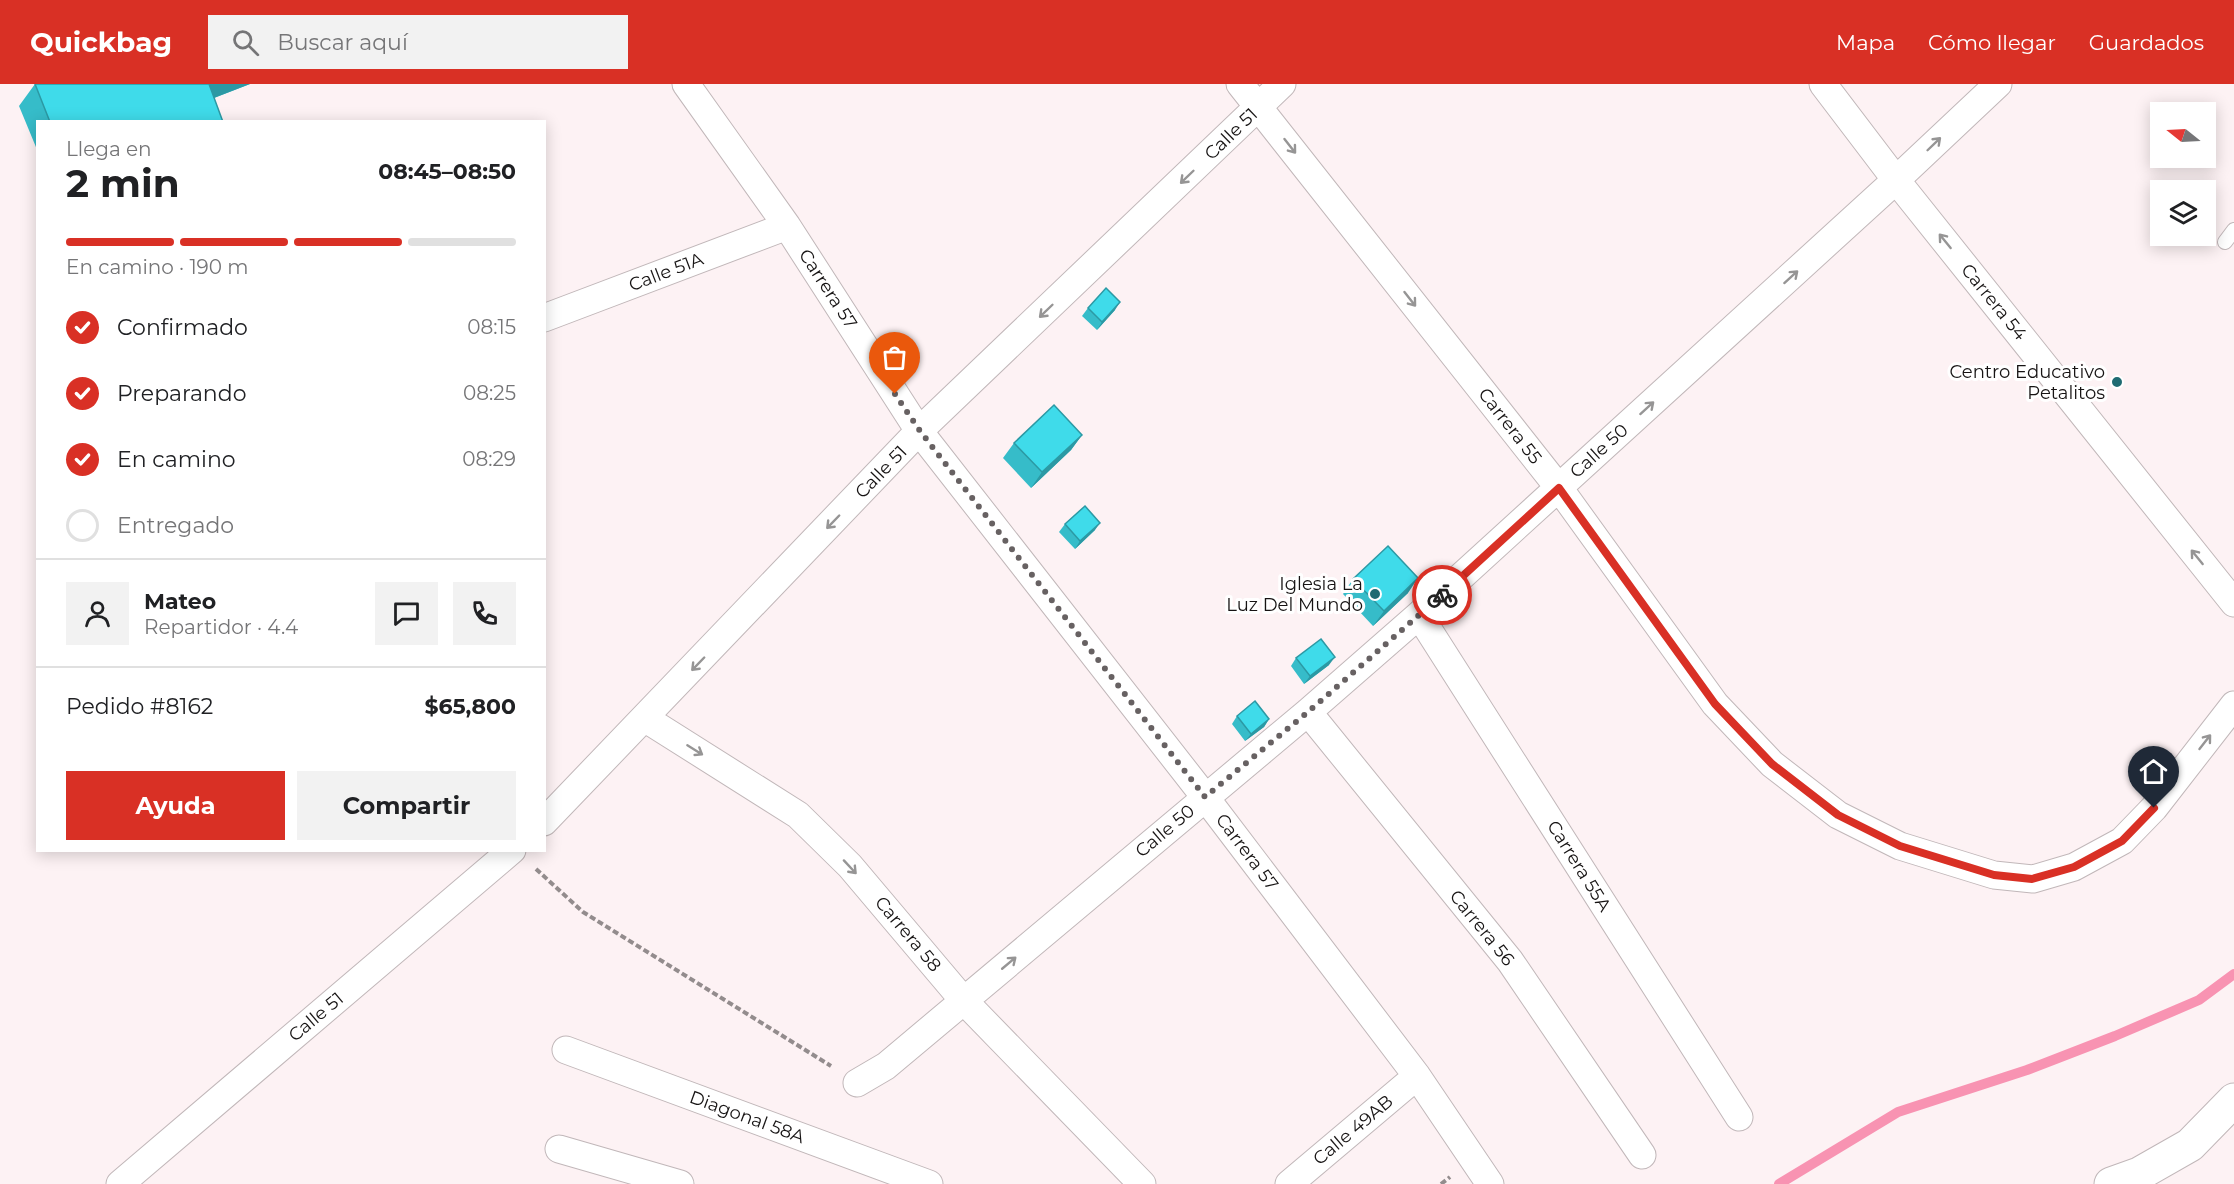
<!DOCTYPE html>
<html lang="es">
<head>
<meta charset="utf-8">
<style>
	body { margin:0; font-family:Montserrat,sans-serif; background:#f2f2f2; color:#202124; height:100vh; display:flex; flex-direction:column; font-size:22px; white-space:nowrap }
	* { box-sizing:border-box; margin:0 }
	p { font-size:20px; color:#757577 }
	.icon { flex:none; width:33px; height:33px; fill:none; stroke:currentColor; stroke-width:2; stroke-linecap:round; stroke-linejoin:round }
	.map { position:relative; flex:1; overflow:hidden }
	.details { position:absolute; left:36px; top:36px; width:510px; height:732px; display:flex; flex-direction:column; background:#fff; border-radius:0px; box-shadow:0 3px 15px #0003 }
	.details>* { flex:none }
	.needle { width:39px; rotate:288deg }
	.tools { position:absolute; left:2150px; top:18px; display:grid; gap:12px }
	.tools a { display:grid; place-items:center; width:66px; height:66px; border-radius:0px; background:#fff; box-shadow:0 3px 15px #0003; font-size:30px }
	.pin { position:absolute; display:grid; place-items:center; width:51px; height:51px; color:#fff; margin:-62px -26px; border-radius:50% 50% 50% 0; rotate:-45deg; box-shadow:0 0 6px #0007 }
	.pin .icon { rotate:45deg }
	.courier { position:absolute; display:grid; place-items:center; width:60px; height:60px; margin:-30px; border:4px solid #d93025; border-radius:50%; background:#fff; color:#222; box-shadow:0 2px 8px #0007 }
	.headline em { font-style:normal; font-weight:700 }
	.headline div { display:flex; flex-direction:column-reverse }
	.headline { display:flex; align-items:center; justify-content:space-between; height:102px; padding:0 30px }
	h1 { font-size:39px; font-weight:700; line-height:45px }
	.bar { display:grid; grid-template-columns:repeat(4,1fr); gap:9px 6px; align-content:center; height:72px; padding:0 30px }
	.bar i { height:8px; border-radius:4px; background:#e0e0e0 }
	.bar .current { background:#d93025 }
	.bar p { grid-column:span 4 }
	.line { display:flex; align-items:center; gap:15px; padding:0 30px; border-top:2px solid #e0e0e0 }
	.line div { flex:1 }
	.round { display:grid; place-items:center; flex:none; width:63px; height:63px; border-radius:0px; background:#f2f2f2 }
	ol { padding:0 30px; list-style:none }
	li { display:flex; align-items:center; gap:18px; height:66px }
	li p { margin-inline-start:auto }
	li .icon { padding:6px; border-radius:50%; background:#d93025; color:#fff; stroke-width:4 }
	li:last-child { color:#757577 }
	li i { width:33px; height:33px; border:3px solid #e0e0e0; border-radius:50% }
	.primary-button { display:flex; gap:12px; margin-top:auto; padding:12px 30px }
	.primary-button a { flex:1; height:69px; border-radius:0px; background:#d93025; color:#fff; font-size:24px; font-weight:700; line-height:69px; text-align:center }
	.primary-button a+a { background:#f2f2f2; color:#202124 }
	header { display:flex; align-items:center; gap:36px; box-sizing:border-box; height:84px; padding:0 30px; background:#d93025; color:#fff }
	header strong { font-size:28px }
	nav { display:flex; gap:33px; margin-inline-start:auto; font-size:21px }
	.search { width:420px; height:54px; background:#f2f2f2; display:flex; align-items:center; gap:15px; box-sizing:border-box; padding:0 21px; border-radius:0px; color:#757577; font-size:22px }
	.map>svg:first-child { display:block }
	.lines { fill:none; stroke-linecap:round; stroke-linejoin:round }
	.stream { stroke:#f893b2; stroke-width:10 }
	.lane-casing { stroke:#c1b7b9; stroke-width:16 }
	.street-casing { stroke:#c1b7b9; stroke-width:29 }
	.secondary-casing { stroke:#c1b7b9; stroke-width:35 }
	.path { stroke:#938c8d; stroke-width:4; stroke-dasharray:6 3; stroke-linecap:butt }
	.lane { stroke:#fff; stroke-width:14 }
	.street { stroke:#fff; stroke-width:27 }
	.secondary { stroke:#fff; stroke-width:33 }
	.wall { fill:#36bcc9 }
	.shaded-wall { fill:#2c99a4 }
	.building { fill:#3fdbea; stroke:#2c99a4; stroke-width:1.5 }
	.oneway { stroke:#969595 }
	.done { stroke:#676162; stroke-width:6; stroke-dasharray:0 10.8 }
	.route { stroke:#d93025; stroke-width:8 }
	.poi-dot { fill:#1f6b72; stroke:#fff; stroke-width:2 }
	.labels { text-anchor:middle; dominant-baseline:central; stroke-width:6; stroke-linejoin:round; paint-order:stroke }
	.street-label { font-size:18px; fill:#161313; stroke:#fff }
	.poi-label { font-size:18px; fill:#161313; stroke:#fff; text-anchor:end }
</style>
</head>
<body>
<header>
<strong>Quickbag</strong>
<div class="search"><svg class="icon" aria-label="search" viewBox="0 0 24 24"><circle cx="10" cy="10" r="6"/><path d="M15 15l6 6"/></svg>Buscar aquí</div>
<nav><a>Mapa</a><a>Cómo llegar</a><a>Guardados</a></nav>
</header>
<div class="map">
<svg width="2234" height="1100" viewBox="0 0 2234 1100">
	<rect width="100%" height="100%" fill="#fdf2f4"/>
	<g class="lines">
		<!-- stream -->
		<path class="stream" d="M1779,1100L1898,1028L2027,986L2115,952L2199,916L2234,890"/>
		<!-- lane casing -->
		<g class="lane-casing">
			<path id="lane" d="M2225,158L2234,146"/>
		</g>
		<!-- street casing -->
		<g class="street-casing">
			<path id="street" d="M686,0L787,142L919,347L1205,713L1417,992L1490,1100
				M1240,0L1559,404L1715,620L1772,680L1838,731L1900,762L1994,791L2033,795L2074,783L2122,757L2154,724L2234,621
				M1823,0L1896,96L2234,519
				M544,234L787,142
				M1419,531L1739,1033
				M1308,628L1510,877L1642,1071
				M646,635L798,731L850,782L964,917L1142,1100
				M544,738L919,347L1282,0
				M566,966L929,1100
				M857,999L886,982L1308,628L1419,531L1896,96L1998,0
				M559,1065L680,1100
				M120,1100L512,766
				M1289,1100L1417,992"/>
		</g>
		<!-- secondary casing -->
		<g class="secondary-casing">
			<path id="secondary" d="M2111,1100L2139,1090L2190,1061L2234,1016"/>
		</g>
		<!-- path -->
		<path class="path" d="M536,785L583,828L831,982
			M1441,1100L1450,1093"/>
		<!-- lane -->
		<use href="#lane" class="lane"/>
		<!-- street -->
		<use href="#street" class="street"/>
		<!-- secondary -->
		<use href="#secondary" class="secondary"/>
	</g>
	<!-- wall -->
	<path class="wall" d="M35,0H250L214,14L223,38H38V68L19,22Z
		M1088,224L1115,226L1097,246L1082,232Z
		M1082,351L1071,366L1031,404L1003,374L1014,359Z
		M1065,440L1095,446L1075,465L1059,448Z
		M1353,495L1408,509L1373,542L1343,510Z
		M1296,574L1329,581L1304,600L1291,582Z
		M1237,632L1269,635L1264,643L1245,657L1232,640Z"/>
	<!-- shaded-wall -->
	<path class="shaded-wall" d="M209,0H250L193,22Z
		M1120,218L1115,226L1097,246L1102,238Z
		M1082,351L1071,366L1031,404L1042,388Z
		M1100,439L1095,446L1075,465L1080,457Z
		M1418,494L1408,509L1373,542L1384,527Z
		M1335,573L1329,581L1304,600L1310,592Z
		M1269,635L1264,643L1245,657L1251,650Z"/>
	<!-- building -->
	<path class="building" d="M35,0H209L223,38H50Z
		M1106,204L1120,218L1102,238L1088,224Z
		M1054,321L1082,351L1042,388L1014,359Z
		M1085,422L1100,439L1080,457L1065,440Z
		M1388,462L1418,494L1384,527L1353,495Z
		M1321,555L1335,573L1310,592L1296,574Z
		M1255,617L1269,635L1251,650L1237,632Z"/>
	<!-- one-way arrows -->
	<defs><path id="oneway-shaft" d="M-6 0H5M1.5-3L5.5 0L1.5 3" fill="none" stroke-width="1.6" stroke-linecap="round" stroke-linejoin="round" transform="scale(1.5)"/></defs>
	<g class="oneway">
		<use href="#oneway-shaft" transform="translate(1934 60) rotate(-44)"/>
		<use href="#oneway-shaft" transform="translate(1290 62) rotate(52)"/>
		<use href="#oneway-shaft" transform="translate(1187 93) rotate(136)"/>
		<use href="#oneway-shaft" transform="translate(1945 157) rotate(-129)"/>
		<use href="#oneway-shaft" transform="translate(1791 193) rotate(-42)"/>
		<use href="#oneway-shaft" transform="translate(1410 215) rotate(52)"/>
		<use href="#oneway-shaft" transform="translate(1046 227) rotate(136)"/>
		<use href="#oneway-shaft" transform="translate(1647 324) rotate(-42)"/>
		<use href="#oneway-shaft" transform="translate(833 438) rotate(134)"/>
		<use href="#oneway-shaft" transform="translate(2197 473) rotate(-129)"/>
		<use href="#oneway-shaft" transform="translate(698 580) rotate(134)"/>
		<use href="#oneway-shaft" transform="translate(2205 658) rotate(-52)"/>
		<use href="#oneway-shaft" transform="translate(695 666) rotate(32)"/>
		<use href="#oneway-shaft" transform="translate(850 783) rotate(47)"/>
		<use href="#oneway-shaft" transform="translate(1009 879) rotate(-40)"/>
	</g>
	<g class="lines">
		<!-- done -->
		<path class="done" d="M895,310L920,347L1205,713L1308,628L1442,511"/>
		<!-- route -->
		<path class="route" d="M1442,511L1559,404L1715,620L1772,680L1838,731L1900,762L1994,791L2032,795L2074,783L2122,757L2154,724"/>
	</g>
	<!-- markers -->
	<g class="poi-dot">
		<circle cx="2117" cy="298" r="6"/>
		<circle cx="1375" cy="510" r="6"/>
	</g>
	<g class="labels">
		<!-- street labels -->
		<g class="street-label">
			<text transform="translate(1231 50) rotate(-44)">Calle 51</text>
			<text transform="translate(666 188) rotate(-21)">Calle 51A</text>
			<text transform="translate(828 205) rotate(57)">Carrera 57</text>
			<text transform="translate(1994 218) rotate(51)">Carrera 54</text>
			<text transform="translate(1510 342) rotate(52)">Carrera 55</text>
			<text transform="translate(1599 367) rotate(-42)">Calle 50</text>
			<text transform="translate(881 388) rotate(-46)">Calle 51</text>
			<text transform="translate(1165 747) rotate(-40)">Calle 50</text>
			<text transform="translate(1247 768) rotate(53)">Carrera 57</text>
			<text transform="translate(1579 782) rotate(58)">Carrera 55A</text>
			<text transform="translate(1482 844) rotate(51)">Carrera 56</text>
			<text transform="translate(908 850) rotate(50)">Carrera 58</text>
			<text transform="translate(316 933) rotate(-40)">Calle 51</text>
			<text transform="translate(747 1033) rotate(20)">Diagonal 58A</text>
			<text transform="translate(1353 1046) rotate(-40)">Calle 49AB</text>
		</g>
		<!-- poi labels -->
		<g class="poi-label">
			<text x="2105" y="288">Centro Educativo<tspan x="2105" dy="21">Petalitos</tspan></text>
			<text x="1363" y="500">Iglesia La<tspan x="1363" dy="21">Luz Del Mundo</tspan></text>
		</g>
	</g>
</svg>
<div class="tools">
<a><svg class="needle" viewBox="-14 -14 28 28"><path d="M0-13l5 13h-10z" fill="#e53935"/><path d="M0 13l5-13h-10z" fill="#757577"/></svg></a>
<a><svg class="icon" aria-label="layers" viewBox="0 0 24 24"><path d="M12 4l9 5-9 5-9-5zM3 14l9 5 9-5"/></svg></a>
</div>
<div class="pin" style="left:895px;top:310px;background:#ea580c"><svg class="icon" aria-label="bag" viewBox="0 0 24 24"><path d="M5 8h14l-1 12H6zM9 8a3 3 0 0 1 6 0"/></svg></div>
<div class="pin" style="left:2154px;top:724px;background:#1f2937"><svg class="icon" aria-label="home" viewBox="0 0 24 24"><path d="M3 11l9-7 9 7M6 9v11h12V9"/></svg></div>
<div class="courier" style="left:1442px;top:511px"><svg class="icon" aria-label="bike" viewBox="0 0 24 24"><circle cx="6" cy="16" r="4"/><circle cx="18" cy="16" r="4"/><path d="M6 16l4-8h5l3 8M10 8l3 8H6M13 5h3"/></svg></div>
<section class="details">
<div class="headline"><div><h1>2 min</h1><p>Llega en</p></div><em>08:45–08:50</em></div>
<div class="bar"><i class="current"></i><i class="current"></i><i class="current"></i><i></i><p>En camino · 190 m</p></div>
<ol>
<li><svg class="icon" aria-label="check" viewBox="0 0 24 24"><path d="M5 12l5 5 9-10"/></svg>Confirmado<p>08:15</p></li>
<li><svg class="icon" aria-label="check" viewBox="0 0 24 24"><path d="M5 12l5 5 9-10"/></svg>Preparando<p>08:25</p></li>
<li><svg class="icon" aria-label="check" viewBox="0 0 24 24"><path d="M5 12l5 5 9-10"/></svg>En camino<p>08:29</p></li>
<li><i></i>Entregado</li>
</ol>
<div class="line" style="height:108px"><a class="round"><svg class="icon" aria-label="person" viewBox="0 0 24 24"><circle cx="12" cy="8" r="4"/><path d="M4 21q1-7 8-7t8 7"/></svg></a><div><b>Mateo</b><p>Repartidor · 4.4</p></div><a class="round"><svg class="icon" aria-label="chat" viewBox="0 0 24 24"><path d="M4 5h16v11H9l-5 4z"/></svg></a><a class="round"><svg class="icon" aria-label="phone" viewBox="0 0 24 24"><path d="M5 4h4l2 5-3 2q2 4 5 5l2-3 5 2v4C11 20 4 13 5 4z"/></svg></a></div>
<div class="line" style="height:78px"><div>Pedido #8162</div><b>$65,800</b></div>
<div class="primary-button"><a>Ayuda</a><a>Compartir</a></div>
</section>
</div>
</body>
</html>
